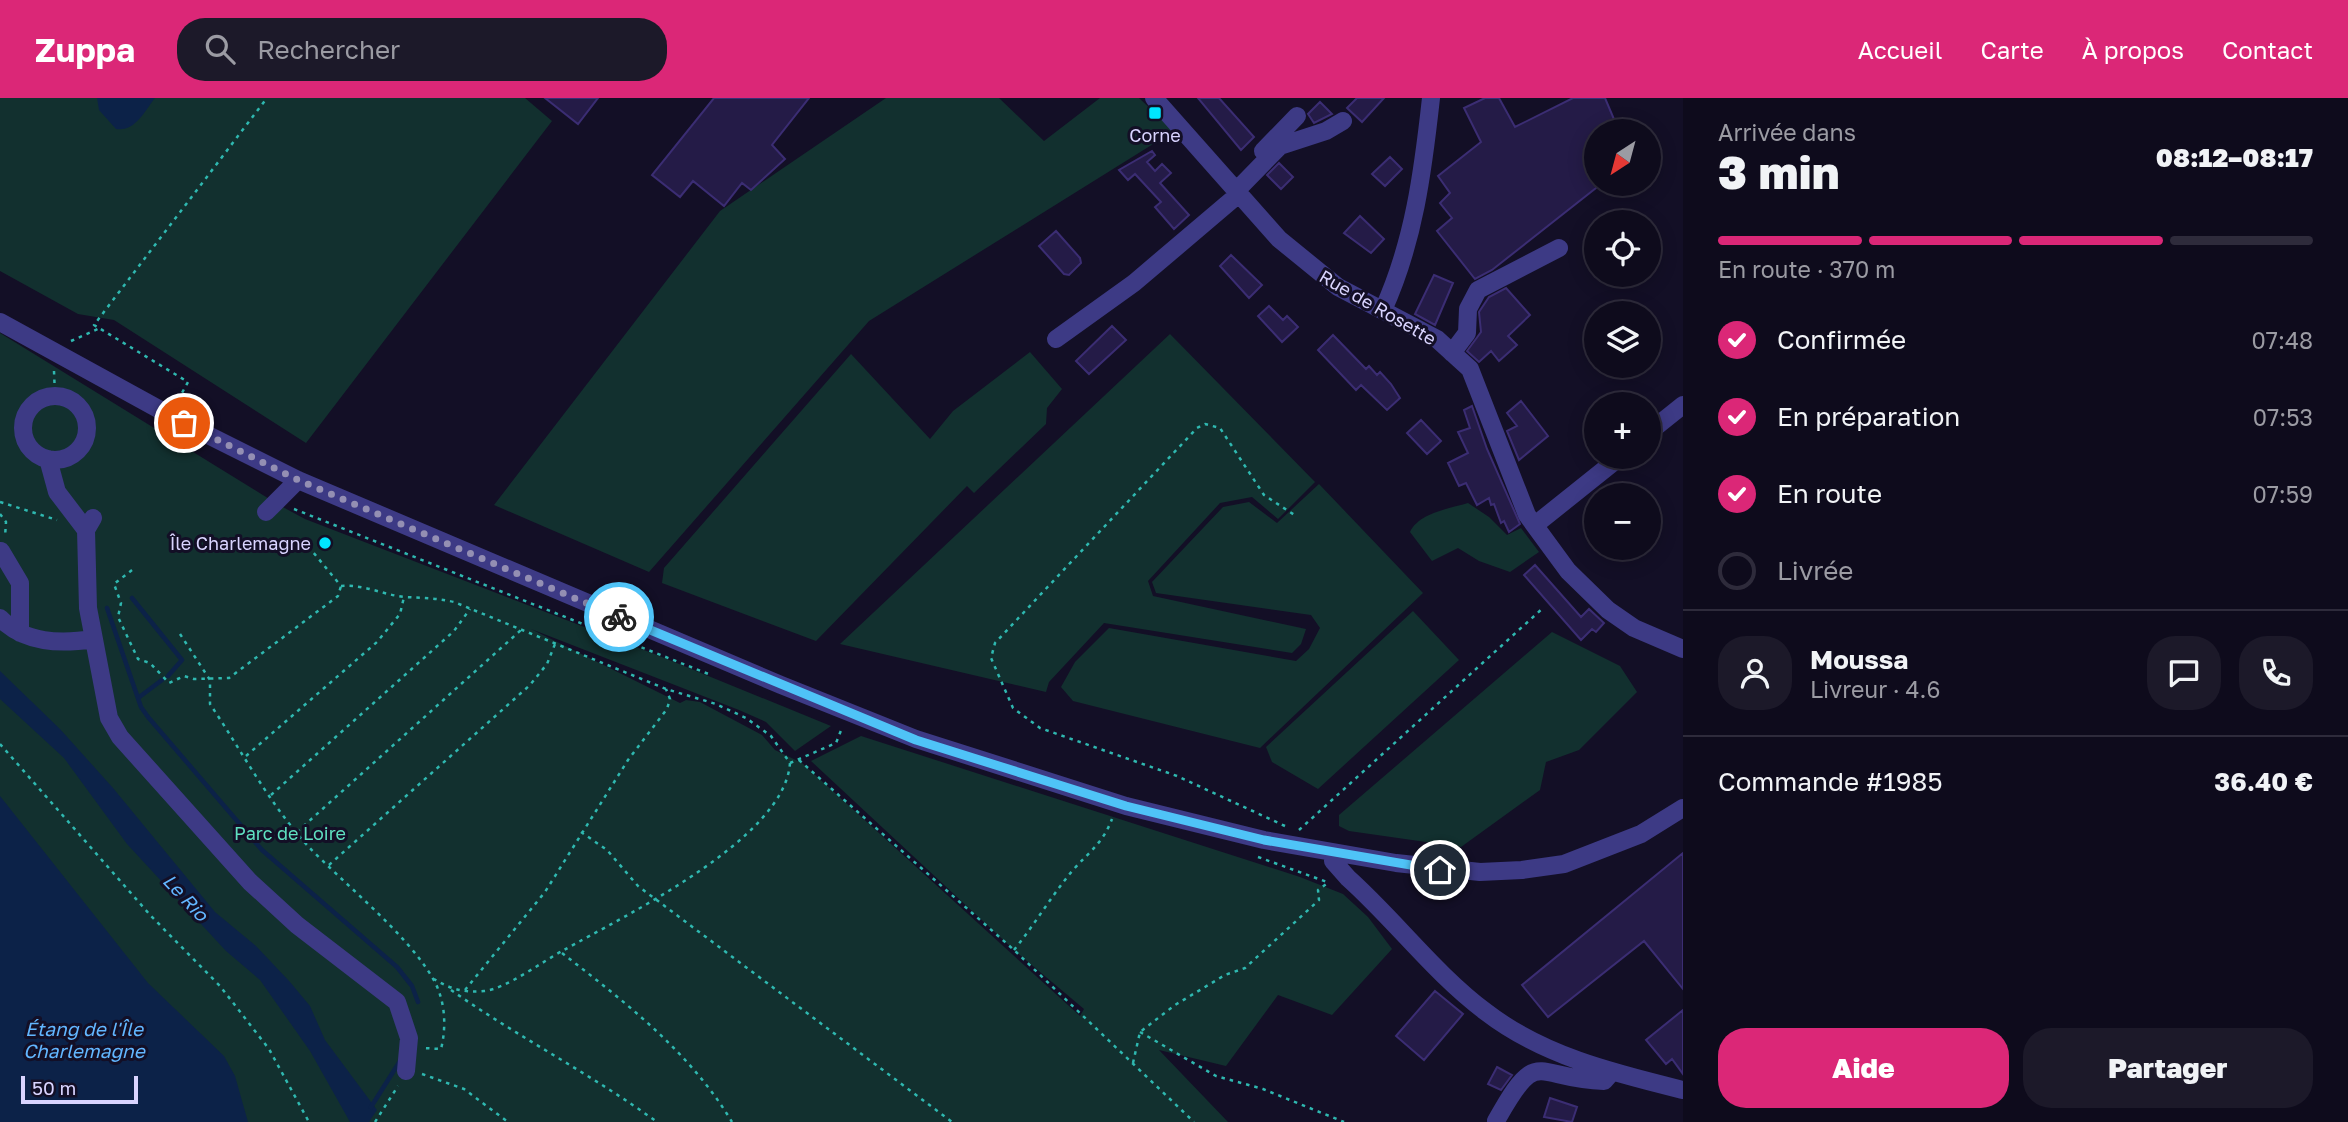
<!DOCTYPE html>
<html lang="fr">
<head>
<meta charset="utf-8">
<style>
	body { margin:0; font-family:"Golos Text",sans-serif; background:#1c1929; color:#f1f3f6; height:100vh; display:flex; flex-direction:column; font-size:26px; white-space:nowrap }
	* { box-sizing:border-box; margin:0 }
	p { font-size:23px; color:#9b9ba3 }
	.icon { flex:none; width:38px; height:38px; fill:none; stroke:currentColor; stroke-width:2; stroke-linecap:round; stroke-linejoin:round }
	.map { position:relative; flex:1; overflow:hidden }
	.drawer { display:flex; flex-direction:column; background:#0e0b1c; width:665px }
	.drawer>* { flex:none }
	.needle { width:46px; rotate:216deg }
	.tools { position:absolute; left:1584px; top:21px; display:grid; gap:14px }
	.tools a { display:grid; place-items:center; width:77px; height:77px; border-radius:50%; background:#0e0b1c; box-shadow:0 4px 18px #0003,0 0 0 2px #2e2b3b; font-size:35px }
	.scale { position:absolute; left:21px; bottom:18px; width:117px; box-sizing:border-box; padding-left:7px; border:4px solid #d9d4ff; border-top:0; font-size:19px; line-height:24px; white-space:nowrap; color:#d9d4ff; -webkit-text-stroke:5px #130f26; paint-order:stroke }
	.pin { position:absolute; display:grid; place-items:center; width:60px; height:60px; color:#fff; margin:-30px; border:4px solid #fff; border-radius:50%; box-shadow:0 2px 7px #0007 }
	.courier { position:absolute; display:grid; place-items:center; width:70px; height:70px; margin:-35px; border:5px solid #4fc3f7; border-radius:50%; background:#fff; color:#222; box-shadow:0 2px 9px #0007 }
	.headline em { font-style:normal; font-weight:800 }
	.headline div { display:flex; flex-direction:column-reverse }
	.headline { display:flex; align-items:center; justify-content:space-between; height:119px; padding:0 35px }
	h1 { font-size:46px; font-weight:800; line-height:52px }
	.bar { display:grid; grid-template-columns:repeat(4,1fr); gap:10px 7px; align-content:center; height:84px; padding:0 35px }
	.bar i { height:9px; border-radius:5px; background:#2e2b3b }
	.bar .current { background:#db2777 }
	.bar p { grid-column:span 4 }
	.line { display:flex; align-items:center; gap:18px; padding:0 35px; border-top:2px solid #2e2b3b }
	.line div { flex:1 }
	.round { display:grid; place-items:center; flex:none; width:74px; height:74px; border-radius:28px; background:#1c1929 }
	ol { padding:0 35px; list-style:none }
	li { display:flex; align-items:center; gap:21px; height:77px }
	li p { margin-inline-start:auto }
	li .icon { padding:7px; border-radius:50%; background:#db2777; color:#fff; stroke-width:4 }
	li:last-child { color:#9b9ba3 }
	li i { width:38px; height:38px; border:4px solid #2e2b3b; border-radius:50% }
	.button { display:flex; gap:14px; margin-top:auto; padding:14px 35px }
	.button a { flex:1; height:80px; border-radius:28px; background:#db2777; color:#fff; font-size:28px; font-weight:800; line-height:80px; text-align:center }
	.button a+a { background:#1c1929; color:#f1f3f6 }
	header { display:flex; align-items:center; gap:42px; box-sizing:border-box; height:98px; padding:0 35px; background:#db2777; color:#fff }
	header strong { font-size:33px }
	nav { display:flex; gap:38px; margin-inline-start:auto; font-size:24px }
	.search { width:490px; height:63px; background:#1c1929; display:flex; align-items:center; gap:18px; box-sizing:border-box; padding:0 24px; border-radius:28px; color:#9b9ba3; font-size:26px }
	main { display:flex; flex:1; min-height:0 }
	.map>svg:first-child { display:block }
	.green { fill:#12302f }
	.water { fill:#0c2248 }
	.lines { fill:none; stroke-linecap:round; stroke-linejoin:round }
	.stream { stroke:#0c2248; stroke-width:4.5 }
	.building { fill:#241b47; stroke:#3b2d73; stroke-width:2 }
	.path { stroke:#2fb8b0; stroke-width:2.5; stroke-dasharray:3.5 5; stroke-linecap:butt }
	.minor { stroke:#3d3a85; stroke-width:18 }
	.done { stroke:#948fb3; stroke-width:7; stroke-dasharray:0 12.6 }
	.route { stroke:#4fc3f7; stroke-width:9 }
	.poi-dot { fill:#00e5ff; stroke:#130f26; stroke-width:2.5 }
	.labels { text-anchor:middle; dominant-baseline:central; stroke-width:6; stroke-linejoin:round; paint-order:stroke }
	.poi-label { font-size:18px; fill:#d9d4ff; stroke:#130f26 }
	.street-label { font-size:18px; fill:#d9d4ff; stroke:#130f26 }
	.park-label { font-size:18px; fill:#5fe0c0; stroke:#130f26 }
	.water-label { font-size:19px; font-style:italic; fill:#62b6ff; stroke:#130f26 }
</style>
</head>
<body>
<header>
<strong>Zuppa</strong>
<div class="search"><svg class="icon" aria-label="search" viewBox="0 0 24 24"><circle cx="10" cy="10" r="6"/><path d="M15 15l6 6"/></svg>Rechercher</div>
<nav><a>Accueil</a><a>Carte</a><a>À propos</a><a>Contact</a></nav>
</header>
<main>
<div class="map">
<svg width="1683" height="1024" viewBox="0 0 1683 1024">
	<rect width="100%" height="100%" fill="#130f26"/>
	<!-- green -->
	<path class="green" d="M0,0H525L552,23L306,345L114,222L78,216L0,173Z
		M886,0H999L1044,43L1100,0H1139L1174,33L869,223L649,474L494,407L720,113Z
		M0,235L279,407L305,421L657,557L831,628L795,653L766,624L739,612L531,531L680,605L686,602L700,604L762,637L775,652L802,665L1080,918L1084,911L1014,852L811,663L861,638L1300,779L1343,796L1368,819L1392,851L1332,917L1278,897L1226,968L1159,952L1228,1024H0Z
		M1170,236L1315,384L1278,421L1252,399L1220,405L1148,483L1153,498L1306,531L1301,546L1292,555L1104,525L1049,584L1046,594L840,546Z
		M1030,254L1062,291L1047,310L1046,326L974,395L967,388L816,543L662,485L664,470L851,256L930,341L953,313Z
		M1319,386L1423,495L1260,650L1073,603L1061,589L1075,564L1109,530L1296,563L1309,551L1320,530L1311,517L1156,495L1152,484L1223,409L1249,404L1277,425Z
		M1468,405L1489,419L1507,437L1521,430L1539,454L1510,474L1479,463L1458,450L1432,463L1410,434C1419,415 1448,411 1468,405Z
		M1413,513L1459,562L1318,691L1272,664L1266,649Z
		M1552,534L1620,568L1637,594L1579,652L1546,664L1540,692L1461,749L1349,733L1339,728V717Z"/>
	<!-- water -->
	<path class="water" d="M97,0H155C144,14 135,34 116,31L99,12Z
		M0,573L60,631L113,690L215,814L256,848L290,884L310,908L325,942L377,1012L369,1024H350L310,953L260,882L226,853L127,746L64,660L0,601Z
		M0,698L148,885L224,958L235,978L248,1024H0Z"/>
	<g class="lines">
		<!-- stream -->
		<path class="stream" d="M132,500L182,562L168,578
			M107,510L141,609L148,619L262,752L397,869L412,888L418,904
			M138,600L162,582
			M371,1009L400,963"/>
	</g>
	<!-- building -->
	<path class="building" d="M545,0H598L578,26Z
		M714,0H809L772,47L785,61L751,92L742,85L724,108L693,83L680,99L652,77Z
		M1198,0H1219L1254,39L1241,52Z
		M1357,0H1384L1362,24L1347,10Z
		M1485,0H1499L1515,29L1573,0H1605L1619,33H1596V90L1492,172L1475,181L1437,133L1452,120L1440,105L1450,95L1438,78L1481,44L1464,10Z
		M1320,4L1332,16L1314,25L1308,16Z
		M1152,53L1155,57L1147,64L1155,73L1162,66L1171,75L1160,85L1189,117L1174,131L1155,109L1161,104L1135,76L1128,82L1119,72Z
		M1390,59L1402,71L1385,88L1372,76Z
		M1279,65L1293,79L1281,91L1267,77Z
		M1360,118L1384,141L1371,155L1344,135Z
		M1056,133L1080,160L1081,165L1069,177L1064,176L1039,148Z
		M1231,157L1262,187L1249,200L1220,168Z
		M1434,177L1453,185L1435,227L1415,216Z
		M1506,190L1530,217L1508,238L1517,247L1499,263L1491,253L1479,264L1467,253L1481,234L1479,214L1489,199Z
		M1269,208L1283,222L1287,218L1298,229L1282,244L1258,218Z
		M1112,228L1126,242L1089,276L1076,263Z
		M1333,237L1366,271L1369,268L1377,277L1380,274L1391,286L1400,300L1387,312L1361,287L1356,292L1318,252Z
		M1521,303L1548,338L1519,362L1507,333L1517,328L1507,315Z
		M1472,308L1487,351L1520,426L1509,434L1504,423L1501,425L1494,406L1491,407L1489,400L1477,407L1466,385L1459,388L1448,365L1468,355L1458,334L1470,330L1464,312Z
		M1421,322L1441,343L1427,356L1407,335Z
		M1535,467L1581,519L1589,511L1604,525L1596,534L1592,531L1581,542L1524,477Z
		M1683,755V891L1644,843L1548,919L1522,887Z
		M1435,893L1463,916L1424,962L1396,938Z
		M1683,912V976L1672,961L1666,966L1646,942Z
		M1497,969L1512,977L1501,992L1488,986Z
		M1550,1000L1577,1009L1572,1024L1544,1019Z"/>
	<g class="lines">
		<!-- path -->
		<path class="path" d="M71,243L100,230
			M54,273L55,298
			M178,302L188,284L94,227L267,0
			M0,404L57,422
			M294,411L711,577
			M0,416L6,424L5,439
			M303,442L341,488
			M132,472L114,486L121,505L118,519L138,561L150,565L169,585L184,578L194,581L229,580L338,498L341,488
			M341,488C364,486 383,497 405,499C423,500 437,500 454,504L666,591L716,606L746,620L771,638L790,665C785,741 624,818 564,852C543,863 506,891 484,893C464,895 450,891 434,881
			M180,536L210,582V606C241,652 269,705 307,747C344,786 406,835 432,879C445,900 447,927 441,951L423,950
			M0,646L151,818L220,888L269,951L309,1024
			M246,658L377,544L400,516L404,499
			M799,662L1014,852L1194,1024
			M790,665L836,645L842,630
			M271,697L454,533L470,511
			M1285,728L1177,678L1040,630L1013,610L991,560L995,545L1197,330L1205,326L1220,330L1264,397L1296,418
			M1299,732L1543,510
			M297,734L521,532
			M581,734L607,752L638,788L952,1024
			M1258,759L1327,784
			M329,767L530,587L547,566L555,546
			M1014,852C1035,826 1052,797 1073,772C1089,754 1103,745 1112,721
			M562,855C625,904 690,954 732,1024
			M451,892C518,939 591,976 657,1024
			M465,892L545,794L628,662L667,611L670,601L666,591
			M1140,934L1216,978L1263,991L1344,1024
			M1133,965L1140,934L1175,907L1225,877L1245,870L1319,802L1318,792L1329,784
			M422,976L464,991L508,1024
			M375,1024L398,988"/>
		<!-- minor -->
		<path class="minor" d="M1154,0L1279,141L1338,189L1437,241L1470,271L1527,417L1568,473L1608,512L1634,530L1683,551
			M1263,53L1297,18
			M1237,92L1280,48L1326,33L1343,23
			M1383,212C1414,144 1423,73 1431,0
			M0,224L184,325L298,382L781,587L916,641L1126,708L1264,742L1396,765L1480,774L1522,772L1564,766L1641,736L1683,710
			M1056,241L1134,185L1240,95
			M1452,255L1467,235L1468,211L1478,192L1559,150
			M23 330a32 32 0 1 1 64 0a32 32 0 1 1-64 0Z
			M1648,335L1683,307
			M48,361L57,394L86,432
			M266,414L298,382
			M93,420L86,432L88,510L109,620L120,639L250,784L297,827L397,904L409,940L406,973
			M1535,427L1620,359
			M1,453L20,485V535
			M0,520C25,546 61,546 94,541
			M1334,755L1333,763L1348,780C1395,822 1435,876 1486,914C1543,958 1614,975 1683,992
			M1496,1023C1539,946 1533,981 1604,983L1611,975"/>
	</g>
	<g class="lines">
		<!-- done -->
		<path class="done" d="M184,325L298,382L619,519"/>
		<!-- route -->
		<path class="route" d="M619,519L916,642L1126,708L1264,742L1440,772"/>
	</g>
	<!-- markers -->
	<g class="poi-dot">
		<rect x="1148" y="8" width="14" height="14" rx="3.5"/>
		<circle cx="325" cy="445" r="7"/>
	</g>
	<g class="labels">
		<!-- poi labels -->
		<g class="poi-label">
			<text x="1155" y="37">Corne</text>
			<text x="311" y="445" text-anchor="end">Île Charlemagne</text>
		</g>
		<!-- street labels -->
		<g class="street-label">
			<text transform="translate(1378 209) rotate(30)">Rue de Rosette</text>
		</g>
		<!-- park labels -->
		<g class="park-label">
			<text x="290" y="735">Parc de Loire</text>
		</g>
		<!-- water labels -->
		<g class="water-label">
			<text transform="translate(186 799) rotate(47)">Le Rio</text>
			<text x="84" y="930">Étang de l'Île<tspan x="84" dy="22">Charlemagne</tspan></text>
		</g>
	</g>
</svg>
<div class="tools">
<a><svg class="needle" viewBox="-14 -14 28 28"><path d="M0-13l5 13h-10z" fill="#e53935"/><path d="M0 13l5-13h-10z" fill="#9b9ba3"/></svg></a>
<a><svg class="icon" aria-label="locate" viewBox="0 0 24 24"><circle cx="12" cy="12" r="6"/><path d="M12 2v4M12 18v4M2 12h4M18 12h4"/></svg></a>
<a><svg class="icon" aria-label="layers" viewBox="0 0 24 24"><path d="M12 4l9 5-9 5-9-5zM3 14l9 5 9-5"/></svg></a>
<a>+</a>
<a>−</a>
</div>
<div class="scale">50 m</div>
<div class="pin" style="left:184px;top:325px;background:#ea580c"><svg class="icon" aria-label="bag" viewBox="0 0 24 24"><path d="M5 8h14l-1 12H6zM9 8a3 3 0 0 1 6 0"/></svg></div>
<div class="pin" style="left:1440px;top:772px;background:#1f2937"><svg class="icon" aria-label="home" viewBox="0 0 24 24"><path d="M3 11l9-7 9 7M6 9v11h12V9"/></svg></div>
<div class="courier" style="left:619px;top:519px"><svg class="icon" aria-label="bike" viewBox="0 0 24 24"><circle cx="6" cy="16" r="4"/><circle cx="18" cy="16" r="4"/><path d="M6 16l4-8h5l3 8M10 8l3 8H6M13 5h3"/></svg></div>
</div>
<section class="drawer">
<div class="headline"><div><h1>3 min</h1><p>Arrivée dans</p></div><em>08:12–08:17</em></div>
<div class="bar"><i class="current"></i><i class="current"></i><i class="current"></i><i></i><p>En route · 370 m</p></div>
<ol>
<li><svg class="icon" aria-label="check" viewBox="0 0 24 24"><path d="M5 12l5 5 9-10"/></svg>Confirmée<p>07:48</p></li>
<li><svg class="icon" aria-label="check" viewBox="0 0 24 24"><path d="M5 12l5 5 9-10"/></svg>En préparation<p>07:53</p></li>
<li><svg class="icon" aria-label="check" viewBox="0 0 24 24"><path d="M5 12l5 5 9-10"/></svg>En route<p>07:59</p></li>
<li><i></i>Livrée</li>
</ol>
<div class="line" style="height:126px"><a class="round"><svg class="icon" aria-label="person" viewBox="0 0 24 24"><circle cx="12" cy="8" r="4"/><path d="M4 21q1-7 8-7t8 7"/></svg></a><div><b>Moussa</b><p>Livreur · 4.6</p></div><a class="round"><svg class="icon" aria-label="chat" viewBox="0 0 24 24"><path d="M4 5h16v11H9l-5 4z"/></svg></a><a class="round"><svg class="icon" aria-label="phone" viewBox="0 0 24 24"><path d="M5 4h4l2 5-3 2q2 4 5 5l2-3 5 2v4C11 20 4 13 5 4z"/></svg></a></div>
<div class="line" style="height:91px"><div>Commande #1985</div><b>36.40 €</b></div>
<div class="button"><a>Aide</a><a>Partager</a></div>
</section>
</main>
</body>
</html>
